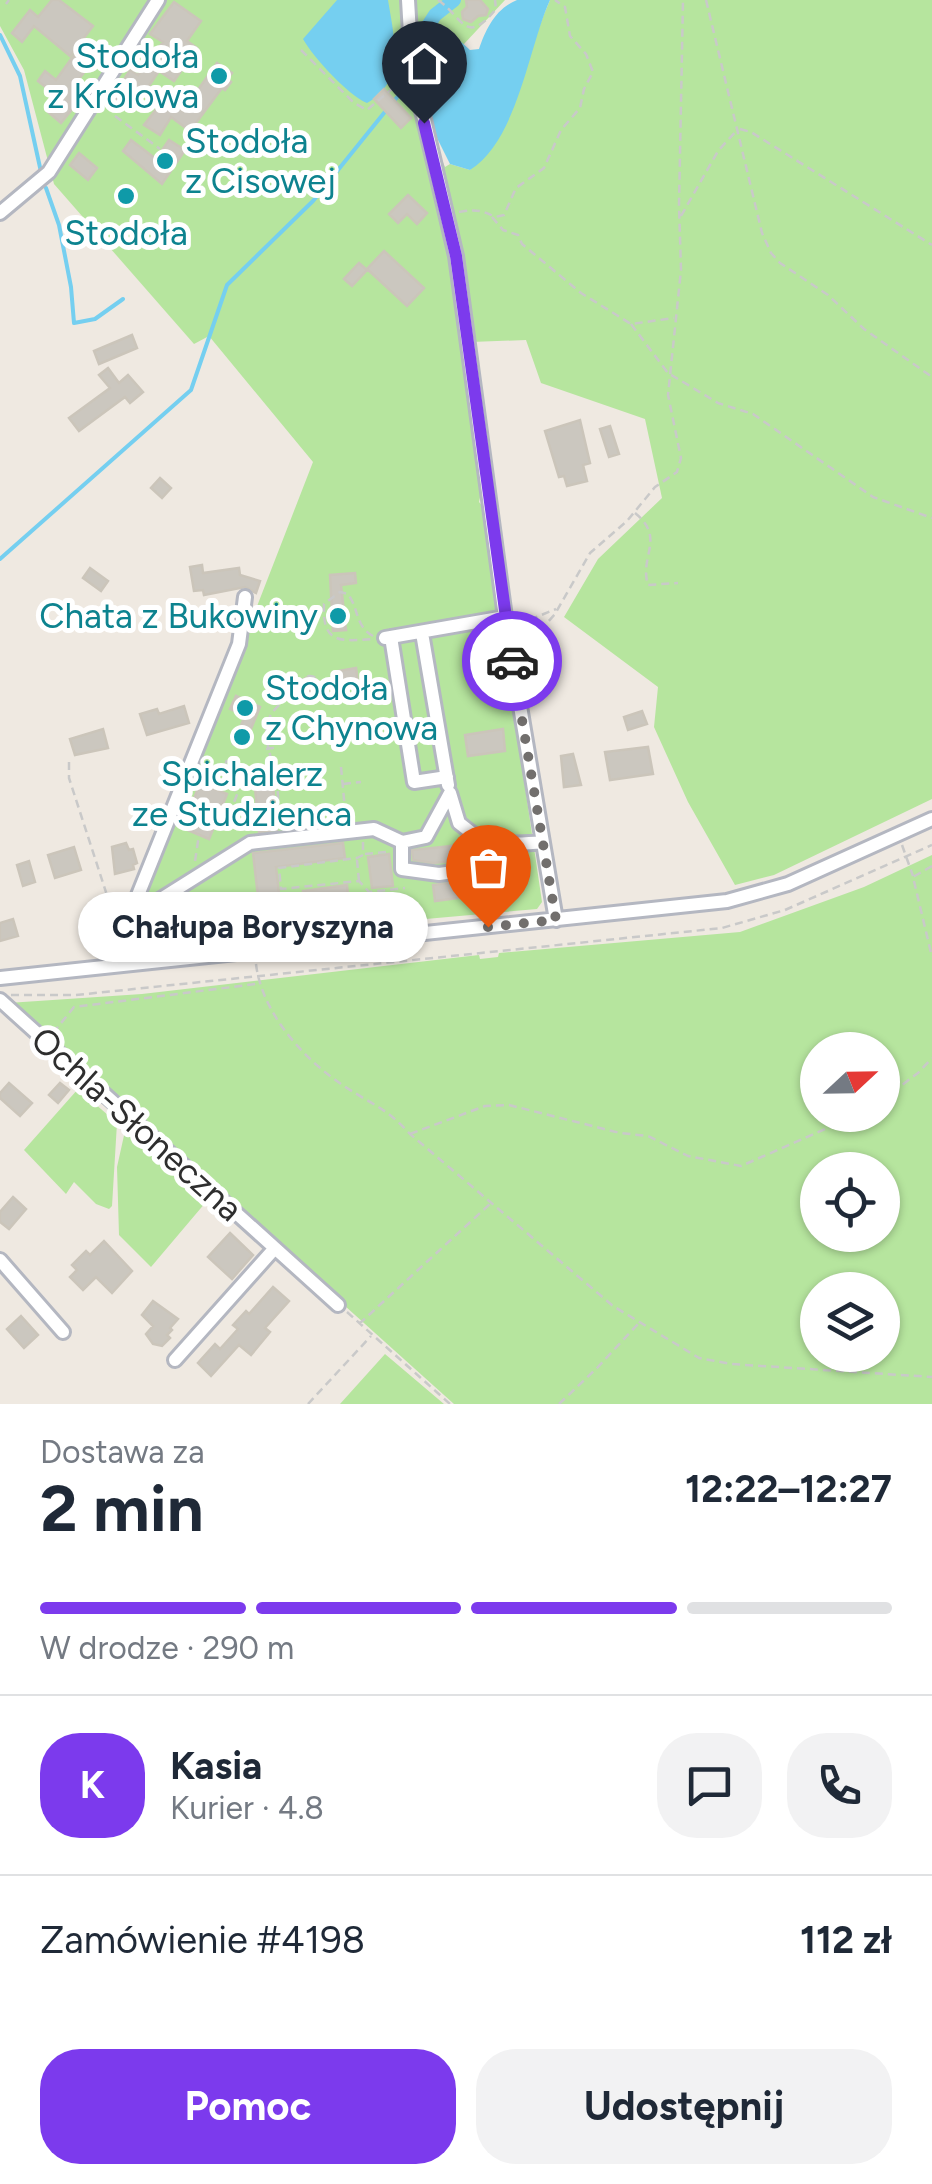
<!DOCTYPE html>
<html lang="pl">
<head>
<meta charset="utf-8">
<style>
	body { margin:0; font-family:Figtree,sans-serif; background:#f2f2f3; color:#1f2937; height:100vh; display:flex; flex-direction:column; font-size:38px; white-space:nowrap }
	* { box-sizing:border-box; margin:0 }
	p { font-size:32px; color:#747a83 }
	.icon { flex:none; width:55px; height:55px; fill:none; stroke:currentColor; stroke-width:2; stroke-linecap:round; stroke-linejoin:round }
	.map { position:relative; height:1404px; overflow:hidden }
	.sheet { display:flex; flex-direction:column; background:#fff; flex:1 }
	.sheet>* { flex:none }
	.needle { width:65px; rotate:68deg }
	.controls { position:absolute; left:800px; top:1032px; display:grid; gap:20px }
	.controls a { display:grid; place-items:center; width:100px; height:100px; border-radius:50%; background:#fff; box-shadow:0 2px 8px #0004; font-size:50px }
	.pin { position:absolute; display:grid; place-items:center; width:85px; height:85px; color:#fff; margin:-102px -42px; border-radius:50% 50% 50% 0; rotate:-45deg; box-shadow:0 0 10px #0007 }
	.pin .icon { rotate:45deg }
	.courier { position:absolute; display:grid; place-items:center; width:100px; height:100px; margin:-50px; border:8px solid #7c3aed; border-radius:50%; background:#fff; color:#222; box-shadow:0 2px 12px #0007 }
	.bubble { position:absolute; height:70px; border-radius:35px; background:#fff; box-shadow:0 2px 8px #0004; font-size:32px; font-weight:700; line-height:70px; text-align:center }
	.summary em { font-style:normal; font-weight:700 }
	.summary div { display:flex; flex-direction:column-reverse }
	.summary { display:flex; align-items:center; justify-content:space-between; height:170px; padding:0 40px }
	h1 { font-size:65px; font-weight:700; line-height:75px }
	.bar { display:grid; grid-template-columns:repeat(4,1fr); gap:15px 10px; align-content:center; height:120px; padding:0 40px }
	.bar i { height:12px; border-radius:8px; background:#e0e1e3 }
	.bar .current { background:#7c3aed }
	.bar p { grid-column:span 4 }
	.line { display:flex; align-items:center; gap:25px; padding:0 40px; border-top:2px solid #e0e1e3 }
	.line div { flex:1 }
	.round { display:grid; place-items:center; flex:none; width:105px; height:105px; border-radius:40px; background:#f2f2f3 }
	.cta { display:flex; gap:20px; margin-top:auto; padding:20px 40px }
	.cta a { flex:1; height:115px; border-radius:40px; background:#7c3aed; color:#fff; font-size:40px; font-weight:700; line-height:115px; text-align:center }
	.cta a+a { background:#f2f2f3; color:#1f2937 }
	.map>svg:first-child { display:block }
	.green { fill:#b6e59e; fill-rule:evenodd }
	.water { fill:#75cff0 }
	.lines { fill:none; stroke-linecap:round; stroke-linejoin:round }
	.stream { stroke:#75cff0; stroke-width:4 }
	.canal { stroke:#75cff0; stroke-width:14 }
	.building { fill:#cbc7bf; stroke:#cbc5ba; stroke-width:2.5 }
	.minor-casing { stroke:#b4b7c1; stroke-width:18 }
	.path { stroke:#c9c9c9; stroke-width:2.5; stroke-dasharray:8 5; stroke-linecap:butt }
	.minor { stroke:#fff; stroke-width:12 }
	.done { stroke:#726f6d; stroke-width:10; stroke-dasharray:0 18 }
	.route { stroke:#7c3aed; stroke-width:12 }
	.culture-dot { fill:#0f9aa8; stroke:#fff; stroke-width:4 }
	.labels { text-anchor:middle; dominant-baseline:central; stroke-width:10; stroke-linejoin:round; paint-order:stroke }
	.culture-label { font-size:35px; fill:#0d838f; stroke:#fff; text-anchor:end }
	.street-label { font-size:35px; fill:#2e2e2e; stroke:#fff }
</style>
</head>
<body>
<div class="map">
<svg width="932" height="1404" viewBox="0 0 932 1404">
	<rect width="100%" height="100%" fill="#efe9e1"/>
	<!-- green -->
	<path class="green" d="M0,0H505L464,44L411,37L433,162L442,160L445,167L450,164L470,170C521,116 522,63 550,0H932V799L774,875L735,885L688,802L654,727L658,687L564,617L598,559L662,498L645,419L541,383L526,340L471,342L482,488L479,502L484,508L542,902L537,909L392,922L231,925L151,931L141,905L313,462L209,336L194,344L54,184L24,70L0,26Z
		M932,855V1404H454L8,1003L142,994L479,955L480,959L498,957L499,953L740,932L864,887ZM818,1050H882V1115H818ZM818,1170H882V1235H818ZM818,1290H882V1355H818Z
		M78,1089L117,1123L112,1206L109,1209L96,1204L74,1182L66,1194L24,1150Z
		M125,1131L206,1202L151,1267L119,1235L117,1167Z
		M385,1354L444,1404H340Z"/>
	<!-- water -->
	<path class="water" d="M337,0H388C394,37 406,82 367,103C348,95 313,57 303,39Z
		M517,0H550C528,49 518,139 470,170L450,164L433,130L419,46L422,35L434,33L450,44L458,39L470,50L479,49C486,29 495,9 517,0Z"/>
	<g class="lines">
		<!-- stream -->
		<path class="stream" d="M0,35L20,76L41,172
			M394,101L404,89
			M46,188L59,225L71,287L74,323L95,319L123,299
			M0,559L191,390L227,285L313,201L388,108"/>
		<!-- canal -->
		<path class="canal" d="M422,35L435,15L454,0"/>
	</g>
	<!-- building -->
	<path class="building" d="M52,0H59L93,26L70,56L34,26L22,42L12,33L30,10L38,17Z
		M466,0H480L488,9L486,15L478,16L471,22L463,19L462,12L467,7Z
		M174,2L201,21L187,41L197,48L174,81L159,71L142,96L133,90L119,110L109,104L130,70L138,75L163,42L150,34Z
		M74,55L89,66L73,87L77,90L73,96L79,101L61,123L47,111L58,97L38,81L45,71L56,80Z
		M217,63L232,73L227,79L231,82L225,90L222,88L190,131L171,117L160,135L144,125L165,98L183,111Z
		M384,89L411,118L401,128L374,99Z
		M131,140L156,159L169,140L185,150L162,184L123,151Z
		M79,153L97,168L88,180L70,165Z
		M408,195L427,213L417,224L407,214L398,223L389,214Z
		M384,251L424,288L407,306L367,269Z
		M359,263L367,270L352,286L344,279Z
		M132,335L137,348L99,364L94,351Z
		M108,368L119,383L128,375L143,392L130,403L125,397L79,431L69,418L110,388L99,375Z
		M580,420L590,463L583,465L587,481L567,486L564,476L559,477L545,431Z
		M610,426L619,454L609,457L600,429Z
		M160,478L171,488L162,498L151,488Z
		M202,565L203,573L239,568L240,575L260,581L256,593L245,587L204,595L203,590L194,591L190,567Z
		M90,568L108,581L101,591L83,578Z
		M355,573L356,583L341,585L346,630L333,631L330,575Z
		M356,668L358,682L335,685L333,672Z
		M301 686a9 9 0 1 1 18 0a9 9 0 1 1-18 0Z
		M236,696L260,707L243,748L233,744L245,716L230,709Z
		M184,706L189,723L147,735L140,714L157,709L159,714Z
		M642,711L647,724L628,730L624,717Z
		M103,729L108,748L75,755L70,739Z
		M503,729L505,751L468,756L465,735Z
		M648,747L653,774L610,780L605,752Z
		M573,754L581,785L564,787L561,756Z
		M272,774L277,830L259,832L254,776Z
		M200,783L227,794L209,839L183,828Z
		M126,843L129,850L133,849L137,863L133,865L134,869L115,874L112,847Z
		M343,843L345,858L276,867L281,912L260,914L253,853Z
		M462,845V852L456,861L433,863L413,860L412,850Z
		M74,847L81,870L55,878L48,855Z
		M389,854L393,886L372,888L368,857Z
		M491,856L494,883L475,885L474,870Z
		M29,861L35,882L23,886L17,865Z
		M464,881L466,897L435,901L433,885Z
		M347,885L349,905L306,911L303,891Z
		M13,919L18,936L0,941V923Z
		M9,1083L32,1103L20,1116L0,1098V1093Z
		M60,1083L69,1090L58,1103L49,1095Z
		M13,1197L26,1209L9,1229L0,1222V1212Z
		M230,1233L253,1255L232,1279L208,1257Z
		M104,1241L132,1271L112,1293L96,1277L83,1290L70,1277L77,1270L72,1265L86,1251L90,1255Z
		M273,1287L289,1301L265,1328L270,1332L251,1355L239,1345L211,1376L198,1363L215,1344L220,1349L238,1329L233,1325L246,1311L249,1314Z
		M153,1301L178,1319L170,1328L172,1330L167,1335L170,1338L162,1346L153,1344L146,1334L153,1326L142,1315Z
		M21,1316L38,1335L24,1348L7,1329Z"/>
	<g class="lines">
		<!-- minor casing -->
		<g class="minor-casing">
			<path id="minor" d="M408,0L412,68L456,256L505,617L556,920
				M0,213L49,172L158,0
				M422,633L448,785
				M391,637L414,782L447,777
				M385,638L505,617
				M402,842V869L439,874L461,871C485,832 501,848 541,842
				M129,919L250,843L374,829L402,842L426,837L450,793L459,823L487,845
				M122,965L121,941L132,910L239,644L245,597
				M0,978L727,901L788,884L932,819
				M0,1000L338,1305
				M0,1260L63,1332
				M175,1360L275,1248"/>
		</g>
		<!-- path -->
		<path class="path" d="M438,0C463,17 465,47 496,9L495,0
			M706,0L762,233L771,253L780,263L828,295L864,329L932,377
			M6,4L9,0
			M301,50L354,103L367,110L400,82
			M115,116L160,149
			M740,129L751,132L932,245
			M459,212C475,209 482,210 495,217L504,215L516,188L544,168L561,130L580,108L584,89L593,72L586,54L570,36L565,7L555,0
			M681,216L718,151L738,129
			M492,217L503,230L518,235L522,244L581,293L631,324L674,318
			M631,324L668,373L718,403L753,414L873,497L932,518
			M635,513C666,538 639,556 648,585L678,583
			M517,619L529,620L556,609
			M373,636C355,626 359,609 348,594L340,592L324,604C322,645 341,641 373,639
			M523,650L555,614L590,553L627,521L655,487L677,472L681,458L668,395L681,270L679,205L683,0
			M300 686a10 10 0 1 1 20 0a10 10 0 1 1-20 0Z
			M266,749L279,747
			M69,762V778L115,920
			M341,767L346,820
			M343,784L361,782
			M279,825C278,807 279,785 274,768C261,727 261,713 301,690
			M215,827L223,830L238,792L219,783L227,760
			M363,842V855L357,858L279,868L281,889L359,881L369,892L405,888
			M902,845L913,876
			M365,854L387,852
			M357,860L359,881
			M195,861L199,835
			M932,866L913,877L932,957
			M256,964C262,1014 305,1061 347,1088C375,1106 386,1108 410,1134L613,1306L699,1358L731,1364L932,1377
			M11,995H76L722,928L785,910L932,845
			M53,1033L74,1007L256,984
			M882,1100L918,1073L932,1058
			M410,1134L485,1106L509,1105L620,1133L648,1136L688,1156L741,1166L857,1115
			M347,1312L450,1404
			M359,1324L491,1203
			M308,1404L371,1336
			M559,1404L597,1368L638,1324"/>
		<!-- minor -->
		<use href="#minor" class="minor"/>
	</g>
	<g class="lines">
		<!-- done -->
		<path class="done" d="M488,927L556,920L512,661"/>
		<!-- route -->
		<path class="route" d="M424,123L456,256L512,661"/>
	</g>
	<!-- markers -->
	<g class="culture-dot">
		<circle cx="219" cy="76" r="10"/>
		<circle cx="165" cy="161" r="10"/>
		<circle cx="126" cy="196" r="10"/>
		<circle cx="338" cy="616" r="10"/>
		<circle cx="245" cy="708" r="10"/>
		<circle cx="242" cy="737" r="10"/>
	</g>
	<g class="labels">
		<!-- culture labels -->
		<g class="culture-label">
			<text x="199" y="56">Stodoła<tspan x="199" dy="40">z Królowa</tspan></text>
			<text x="185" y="141" text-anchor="start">Stodoła<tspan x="185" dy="40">z Cisowej</tspan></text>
			<text x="126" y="233" text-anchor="middle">Stodoła</text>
			<text x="318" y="616">Chata z Bukowiny</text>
			<text x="265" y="688" text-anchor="start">Stodoła<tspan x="265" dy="40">z Chynowa</tspan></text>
			<text x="242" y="774" text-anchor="middle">Spichalerz<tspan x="242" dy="40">ze Studzienca</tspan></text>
		</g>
		<!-- street labels -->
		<g class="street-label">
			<text transform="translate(137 1124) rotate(42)">Ochla-Słoneczna</text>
		</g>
	</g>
</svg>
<div class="controls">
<a><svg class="needle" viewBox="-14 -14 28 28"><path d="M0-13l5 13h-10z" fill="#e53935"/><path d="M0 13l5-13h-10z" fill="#747a83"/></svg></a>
<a><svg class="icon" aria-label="locate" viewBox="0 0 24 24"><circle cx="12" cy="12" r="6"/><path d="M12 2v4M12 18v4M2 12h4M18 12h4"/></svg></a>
<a><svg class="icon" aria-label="layers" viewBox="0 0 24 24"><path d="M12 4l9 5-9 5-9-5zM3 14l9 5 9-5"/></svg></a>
</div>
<div class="pin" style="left:488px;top:927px;background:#ea580c"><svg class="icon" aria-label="bag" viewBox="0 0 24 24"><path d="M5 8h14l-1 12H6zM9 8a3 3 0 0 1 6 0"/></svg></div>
<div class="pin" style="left:424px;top:123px;background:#1f2937"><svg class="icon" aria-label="home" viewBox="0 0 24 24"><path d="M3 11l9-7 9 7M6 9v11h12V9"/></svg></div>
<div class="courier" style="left:512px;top:661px"><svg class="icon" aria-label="car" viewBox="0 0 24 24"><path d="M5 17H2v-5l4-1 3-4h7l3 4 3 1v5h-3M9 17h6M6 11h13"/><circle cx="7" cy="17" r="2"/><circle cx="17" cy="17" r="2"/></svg></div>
<div class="bubble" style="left:78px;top:892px;width:350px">Chałupa Boryszyna</div>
</div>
<section class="sheet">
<div class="summary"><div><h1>2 min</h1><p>Dostawa za</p></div><em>12:22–12:27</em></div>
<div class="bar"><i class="current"></i><i class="current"></i><i class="current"></i><i></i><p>W drodze · 290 m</p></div>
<div class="line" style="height:180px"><b class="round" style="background:#7c3aed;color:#fff">K</b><div><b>Kasia</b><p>Kurier · 4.8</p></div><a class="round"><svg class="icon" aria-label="chat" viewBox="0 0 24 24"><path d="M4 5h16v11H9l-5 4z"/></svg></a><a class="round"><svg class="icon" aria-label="phone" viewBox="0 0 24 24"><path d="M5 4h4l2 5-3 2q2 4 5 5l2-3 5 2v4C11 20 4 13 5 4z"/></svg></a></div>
<div class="line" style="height:130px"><div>Zamówienie #4198</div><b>112 zł</b></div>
<div class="cta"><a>Pomoc</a><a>Udostępnij</a></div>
</section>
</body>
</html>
